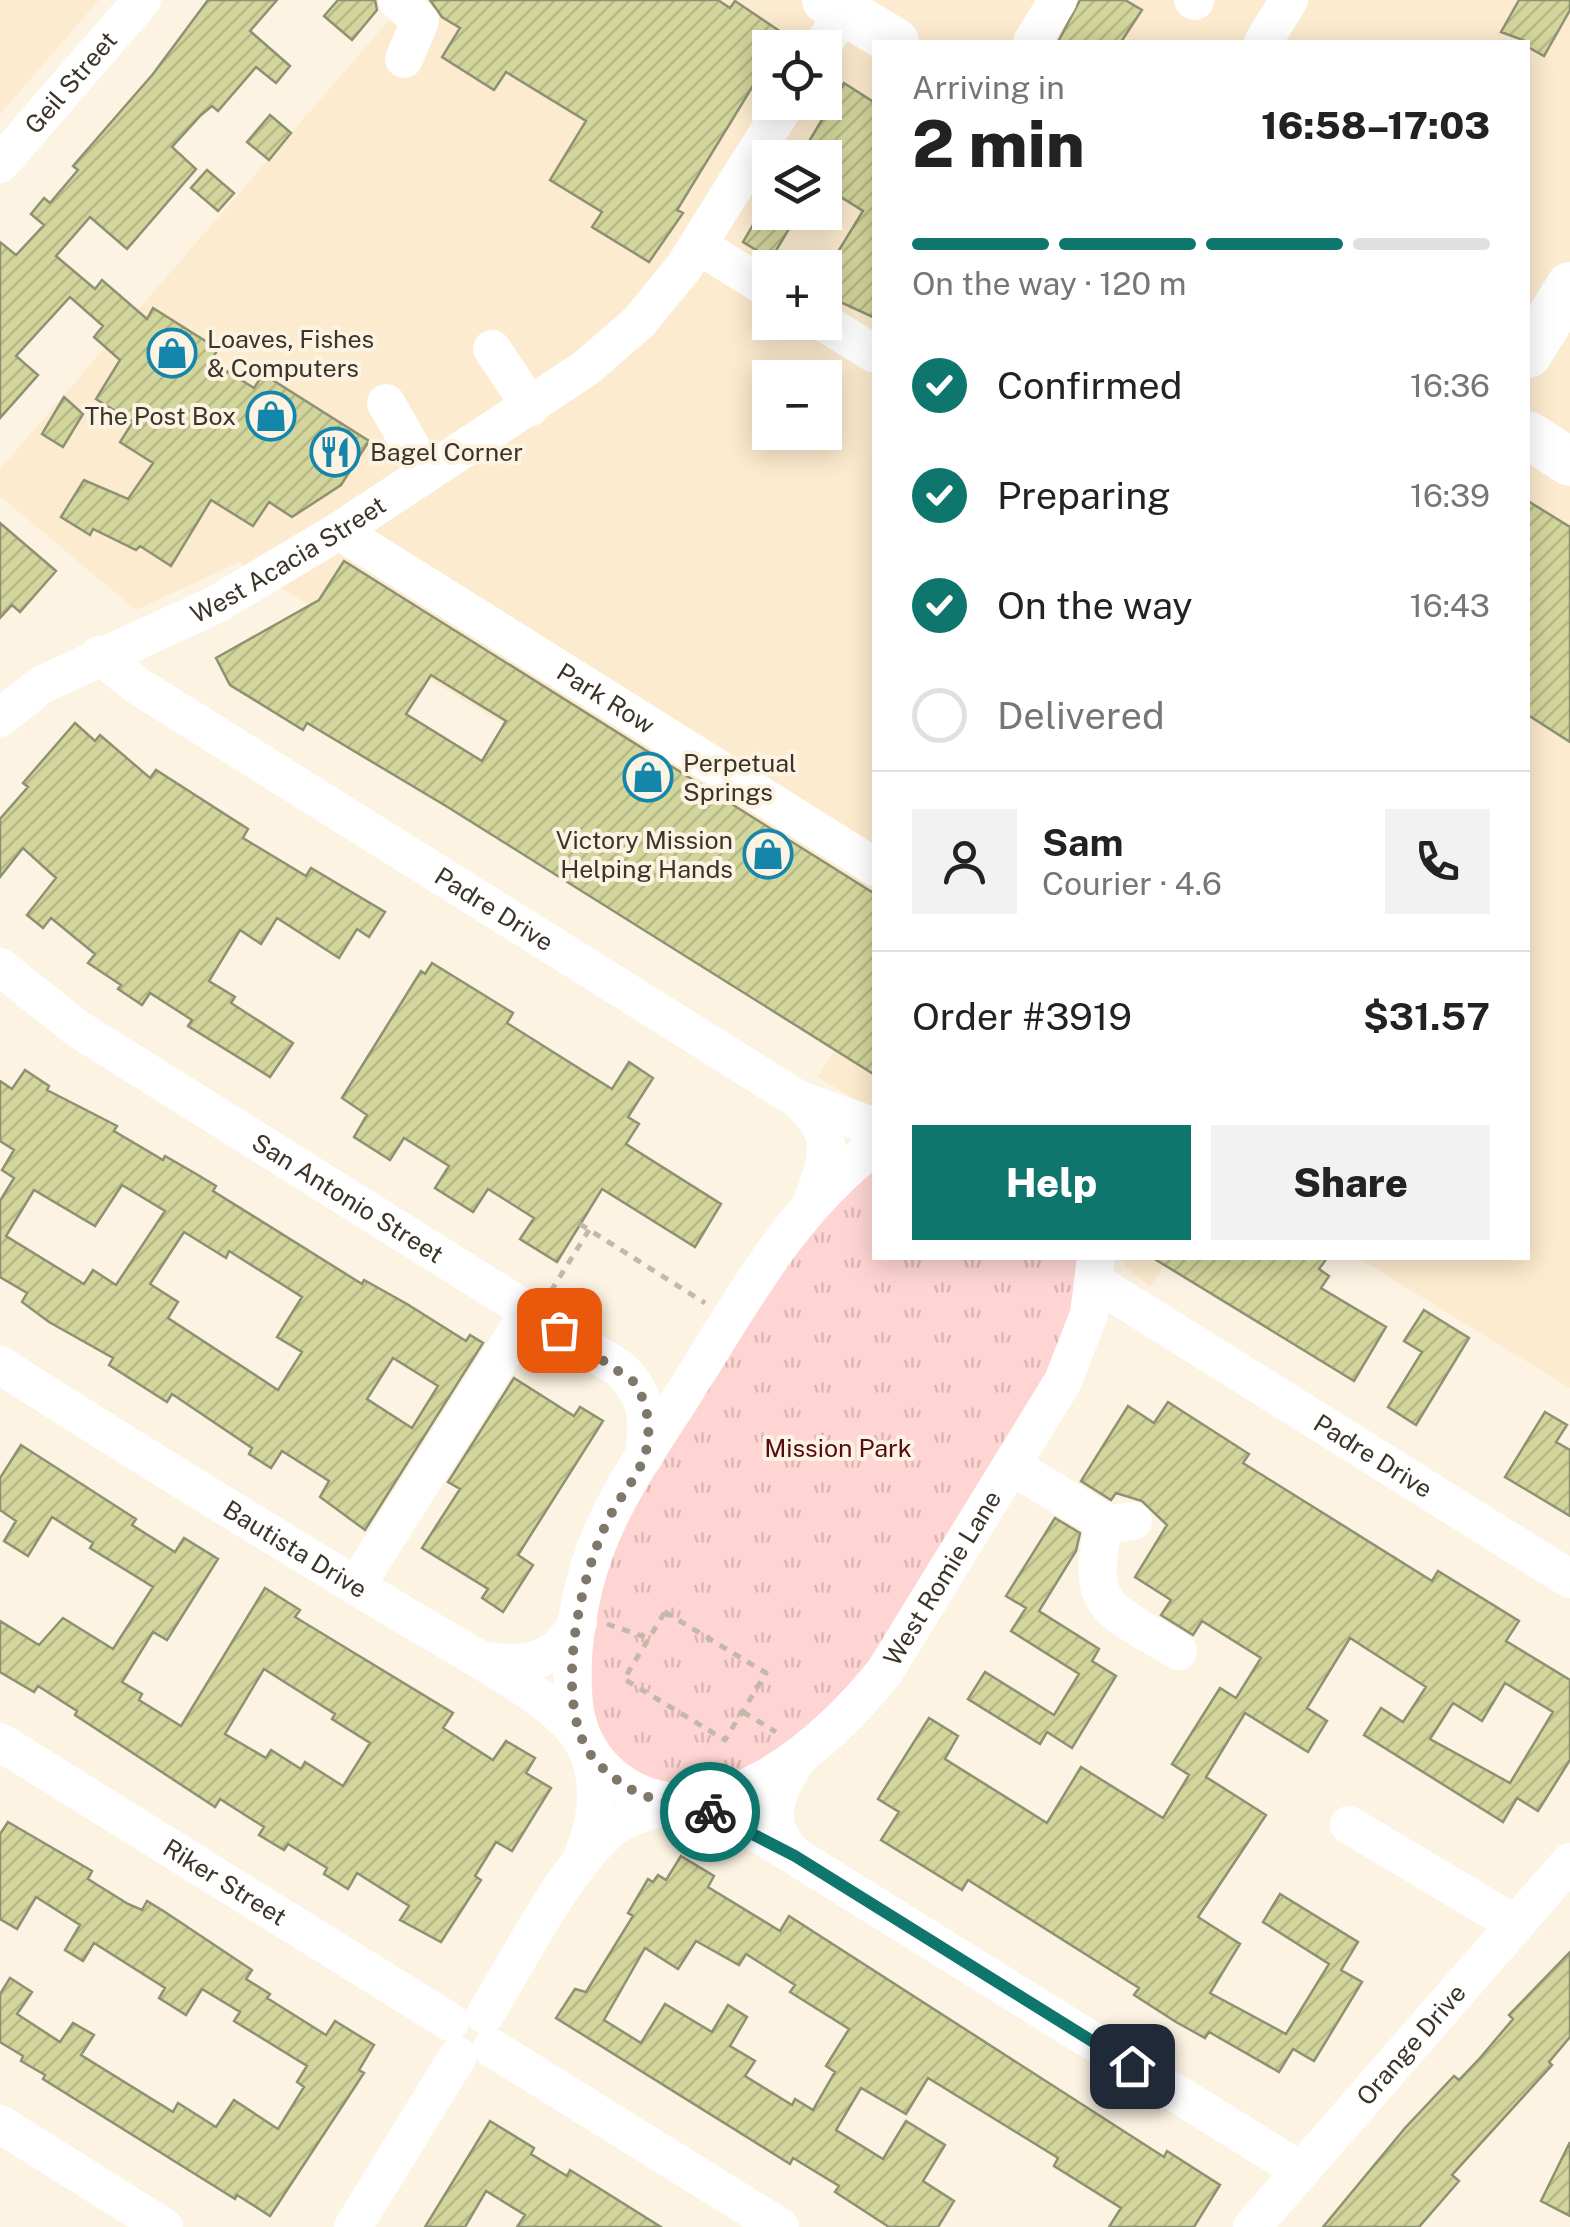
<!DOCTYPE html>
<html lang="en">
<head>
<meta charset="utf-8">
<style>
	body { margin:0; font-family:"Public Sans",sans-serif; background:#f2f2f2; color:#222; height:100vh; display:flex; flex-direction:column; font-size:38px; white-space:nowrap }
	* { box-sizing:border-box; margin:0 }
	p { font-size:32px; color:#767676 }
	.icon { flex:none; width:55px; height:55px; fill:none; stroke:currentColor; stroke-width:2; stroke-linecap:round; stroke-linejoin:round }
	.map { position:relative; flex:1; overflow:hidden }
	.panel { position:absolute; left:872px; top:40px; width:658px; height:1220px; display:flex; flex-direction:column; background:#fff; border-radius:0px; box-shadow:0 5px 25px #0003 }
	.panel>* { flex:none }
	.tools { position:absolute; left:752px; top:30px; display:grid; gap:20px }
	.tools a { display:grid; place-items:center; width:90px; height:90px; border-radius:0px; background:#fff; box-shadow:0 5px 25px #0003; font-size:50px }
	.pin { position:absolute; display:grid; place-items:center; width:85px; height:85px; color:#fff; margin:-42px; border-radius:20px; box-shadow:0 5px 15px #0006 }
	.courier { position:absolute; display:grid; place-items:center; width:100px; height:100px; margin:-50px; border:8px solid #0f766e; border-radius:50%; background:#fff; color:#222; box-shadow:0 2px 12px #0007 }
	.head em { font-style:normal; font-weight:800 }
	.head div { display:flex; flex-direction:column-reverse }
	.head { display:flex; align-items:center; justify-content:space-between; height:170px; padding:0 40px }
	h1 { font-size:65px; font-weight:800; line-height:75px }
	.bar { display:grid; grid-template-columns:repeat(4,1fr); gap:15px 10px; align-content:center; height:120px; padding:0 40px }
	.bar i { height:12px; border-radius:8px; background:#e0e0e0 }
	.bar .on { background:#0f766e }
	.bar p { grid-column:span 4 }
	.line { display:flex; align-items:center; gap:25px; padding:0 40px; border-top:2px solid #e0e0e0 }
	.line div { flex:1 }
	.round { display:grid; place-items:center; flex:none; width:105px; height:105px; border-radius:0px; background:#f2f2f2 }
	ol { padding:0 40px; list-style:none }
	li { display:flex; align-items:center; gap:30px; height:110px }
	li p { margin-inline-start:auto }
	li .icon { padding:10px; border-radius:50%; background:#0f766e; color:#fff; stroke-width:4 }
	li:last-child { color:#767676 }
	li i { width:55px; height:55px; border:5px solid #e0e0e0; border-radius:50% }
	.button { display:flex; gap:20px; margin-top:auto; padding:20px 40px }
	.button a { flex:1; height:115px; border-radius:0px; background:#0f766e; color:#fff; font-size:40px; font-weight:800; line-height:115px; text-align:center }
	.button a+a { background:#f2f2f2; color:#222 }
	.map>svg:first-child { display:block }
	.built { fill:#fcebce; fill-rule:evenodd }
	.park { fill:url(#park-tufts) }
	.building { fill:url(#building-hatch); stroke:#8f9173; stroke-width:2.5; fill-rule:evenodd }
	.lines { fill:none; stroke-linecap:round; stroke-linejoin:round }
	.path { stroke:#c2b9a9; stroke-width:5; stroke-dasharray:8 8; stroke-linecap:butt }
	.minor { stroke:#fff; stroke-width:38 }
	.major { stroke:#fff; stroke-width:48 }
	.done { stroke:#7f786a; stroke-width:10; stroke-dasharray:0 18 }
	.route { stroke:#0f766e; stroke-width:12 }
	.labels { text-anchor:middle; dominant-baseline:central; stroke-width:8; stroke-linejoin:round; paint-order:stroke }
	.street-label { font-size:25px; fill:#3b3529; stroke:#fdf3e2 }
	.poi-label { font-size:25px; fill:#3b3529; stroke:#fdf3e2; text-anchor:start }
	.park-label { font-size:25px; fill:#560b11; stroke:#fdf3e2 }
</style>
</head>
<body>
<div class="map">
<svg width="1570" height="2227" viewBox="0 0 1570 2227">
	<defs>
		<pattern id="park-tufts" width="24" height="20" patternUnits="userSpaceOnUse" patternTransform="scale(2.5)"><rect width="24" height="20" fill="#fed5d2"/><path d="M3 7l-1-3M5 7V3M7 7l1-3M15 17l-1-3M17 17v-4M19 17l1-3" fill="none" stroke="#dbb7b4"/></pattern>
		<pattern id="building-hatch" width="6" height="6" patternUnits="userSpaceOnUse" patternTransform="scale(2.5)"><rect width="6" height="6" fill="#d3d69c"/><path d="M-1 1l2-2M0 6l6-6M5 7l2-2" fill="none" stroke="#b6b886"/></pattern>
	</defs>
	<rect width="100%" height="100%" fill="#fdf3e2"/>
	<!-- built -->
	<path class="built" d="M0,0H99L0,114Z
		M372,0H1570V1388L1358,1258H1528V42H875V953L239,562L136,610L0,496V469L391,18ZM770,48H825V102H770ZM770,158H825V212H770ZM770,268H825V322H770ZM770,378H825V432H770Z
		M875,986V1105L868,1107L818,1077Z
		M1124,1258H1169L1150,1287L1125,1266Z"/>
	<!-- park -->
	<path class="park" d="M875,1146V1258H1096L1078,1347L816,1744L658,1800L578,1727L574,1707L622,1492Z"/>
	<!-- building -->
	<path class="building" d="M208,0H277L250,31L290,66L276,83L256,67L218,111L212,106L201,115L172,147L196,169L127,249L90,217L56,256L95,289L102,280L147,319L153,308L218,349L211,361L254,388L263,374L369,441L341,485L292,517L269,502L253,526L211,500L171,566L140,546L136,550L93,529L90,535L61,517L84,480L128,499L153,463L120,442L133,422L96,399L120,360L94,337L103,326L70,297L16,356L38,375L0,418V242L16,255L44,225L31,214L44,198L50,203L78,170L73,166L153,74Z
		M338,0H375L377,10L352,40L324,16Z
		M430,0H718L730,8L735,1L799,44L770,48V72L760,88L754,84L677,210L683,213L649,262L592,227L602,212L550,180L586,121L506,72L494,90L442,57L460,28L442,17Z
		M1080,0H1125L1142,10L1121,42H1058Z
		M1519,0H1570V10L1544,56L1528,47V42L1501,32Z
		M844,83L875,103V318L825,295V273L863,211L825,187V158H799Z
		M270,115L291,133L269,160L247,142Z
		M207,170L234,193L218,211L191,188Z
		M770,196V212H799L771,259L743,242Z
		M64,397L83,414L63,447L42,434Z
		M1528,501L1570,527V742L1528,715Z
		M0,523L56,571L20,612L12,605L0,618Z
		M344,561L875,894V1075L446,806L307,723L303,730L230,685L216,658L319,600ZM431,675L506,721L482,761L406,714Z
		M75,723L95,741L100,735L150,778L156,770L248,829L243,838L306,876L311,868L385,912L369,937L357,929L339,958L277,918L261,944L240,930L209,981L235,997L231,1003L293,1043L270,1077L188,1026L192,1020L150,993L142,1005L118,989L121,985L88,963L95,954L51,918L43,928L27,915L56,878L23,848L0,877V819L28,787L23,783Z
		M432,963L513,1013L507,1023L612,1089L629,1062L653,1078L628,1117L639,1124L626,1144L721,1204L695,1247L602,1189L557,1262L520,1239L534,1218L488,1189L473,1212L435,1188L449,1166L404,1138L390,1160L354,1137L367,1115L342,1098L421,971L425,974Z
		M25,1070L49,1086L47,1090L117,1126L114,1131L163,1160L165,1156L198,1175L216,1186L213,1191L362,1284L364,1280L407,1304L466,1341L470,1335L483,1343L365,1530L320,1497L329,1481L282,1451L271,1468L249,1454L252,1448L172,1394L167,1402L109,1365L113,1358L49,1322L22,1302L27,1293L0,1277V1201L14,1178L2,1170L14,1150L0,1141V1081L12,1089ZM122,1185L165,1211L116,1285L93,1270L84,1284L6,1236L34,1190L95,1226ZM184,1232L226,1258L229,1251L302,1297L277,1337L302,1352L278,1390L168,1318L178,1302L150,1284ZM393,1358L438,1386L412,1428L367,1399Z
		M1153,1258H1327L1319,1269L1329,1276L1321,1288L1386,1327L1354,1381Z
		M1424,1310L1469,1338L1416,1425L1388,1407L1422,1352L1404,1341Z
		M514,1378L574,1416L580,1407L603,1421L518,1555L533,1565L503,1612L482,1598L488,1589L422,1548L460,1489L448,1482Z
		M1168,1402L1249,1454L1243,1463L1432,1581L1438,1571L1519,1621L1506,1641L1570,1680V1760L1538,1811L1517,1798L1503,1822L1364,1735L1381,1708L1403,1722L1426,1687L1350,1638L1307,1708L1327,1721L1308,1752L1245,1713L1206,1777L1266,1815L1198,1917L1240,1944L1210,1993L1286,2034L1329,1964L1263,1922L1280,1894L1358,1942L1341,1970L1362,1982L1314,2061L1293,2049L1279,2072L1209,2032L1205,2038L1176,2022L1134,1995L1139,1988L968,1880L962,1890L881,1840L899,1812L878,1799L929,1718L958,1736L945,1759L1047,1823L1081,1767L1163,1818L1189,1775L1172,1764L1220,1688L1236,1698L1261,1658L1202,1621L1193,1635L1161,1615L1171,1600L1135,1577L1167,1525L1142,1501L1116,1493L1111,1500L1081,1481L1128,1406L1154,1423ZM1505,1683L1553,1712L1510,1783L1430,1739L1453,1703L1482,1721Z
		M1545,1412L1567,1425L1556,1442L1570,1450V1516L1505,1477Z
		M21,1445L136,1519L132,1525L175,1552L184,1538L218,1559L167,1640L153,1632L122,1682L142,1694L139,1700L181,1726L265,1588L300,1610L295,1617L453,1713L443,1728L493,1760L506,1741L535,1758L526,1773L551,1788L512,1851L496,1842L475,1876L481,1880L441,1942L400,1920L409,1906L357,1873L348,1889L324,1874L327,1868L288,1844L284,1850L259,1835L264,1827L220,1799L215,1807L75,1715L77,1711L38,1686L34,1692L0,1672V1621L39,1645L63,1618L113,1649L153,1587L90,1548L93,1543L52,1517L28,1556L4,1541L16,1521L0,1510V1478ZM264,1669L335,1714L332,1719L370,1743L343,1786L305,1762L301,1769L271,1750L266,1758L225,1734Z
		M1055,1518L1080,1533L1076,1551L1039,1611L1099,1649L1092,1661L1116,1676L1072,1748L1047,1732L1040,1744L968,1699L985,1672L1054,1715L1079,1674L1011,1631L1026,1608L1006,1596Z
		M8,1822L92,1871L88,1879L128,1904L142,1910L147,1901L165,1912L252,1970L246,1979L270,1994L267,1998L326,2035L335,2021L374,2045L359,2070L364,2073L270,2216L237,2195L235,2199L43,2079L45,2075L21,2061L23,2056L0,2042V1994L10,1978L32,1992L17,2014L60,2042L73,2023L94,2035L81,2055L173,2112L178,2103L216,2127L234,2100L278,2129L304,2087L297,2082L307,2066L234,2021L240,2012L202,1989L186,2015L159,1998L165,1988L94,1943L83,1961L65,1950L80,1925L36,1897L17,1929L0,1919V1834Z
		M681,1856L714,1876L708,1887L780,1931L789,1916L1164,2157L1167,2151L1220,2185L1194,2227H1109L1121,2208L1054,2166L1058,2158L928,2078L906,2114L861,2088L836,2130L883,2159L906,2121L945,2145L923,2181L954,2201L938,2227H889L835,2192L839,2186L793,2158L790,2164L556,2018L575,1989L586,1992L633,1916L628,1913L648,1879L653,1882L658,1875L666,1880ZM696,1941L739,1965L746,1954L795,1985L790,1992L849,2029L826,2066L835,2072L813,2110L795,2099L792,2105L745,2076L755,2061L730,2046L747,2017L728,2005L712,2032L665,2004L641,2043L604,2020L645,1948L678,1969Z
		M1570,1952V2037L1549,2062L1552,2065L1452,2175L1459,2181L1419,2227H1323L1405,2128L1454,2076L1459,2080L1480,2058L1513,2019L1509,2015Z
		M490,2121L534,2148L531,2154L567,2176L570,2170L661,2227H517L525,2215L486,2191L465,2227H425Z
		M1570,2142V2216L1541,2201Z"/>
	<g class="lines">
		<!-- path -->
		<path class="path" d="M580,1224L705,1303
			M551,1291L589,1230
			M665,1612L766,1673L725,1740L624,1679Z
			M607,1624L648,1638
			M743,1712L776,1732"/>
		<!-- minor -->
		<g class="minor">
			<path d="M397,0L420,21L404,59"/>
			<path d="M1193,0L1195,1"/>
			<path d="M1032,42L1058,0"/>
			<path d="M1263,42L1289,0"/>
			<path d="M821,48L851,0"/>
			<path id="s1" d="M0,164L142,0"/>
			<path d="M698,245L770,290"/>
			<path d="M823,322L875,354"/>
			<path d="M492,349L531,407"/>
			<path d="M386,403L426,473"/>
			<path id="s2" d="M339,531L875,867"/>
			<path id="s3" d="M99,655L138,686L796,1098C835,1132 831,1153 813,1199"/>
			<path id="s4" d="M0,718L41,685L215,605L339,531L586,368L639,322L684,267L787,102"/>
			<path id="s5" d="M0,967L78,1029L619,1368C648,1395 649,1418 644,1457"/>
			<path d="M802,1101L875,1127"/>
			<path id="s6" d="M875,1146C790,1210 742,1302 686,1390C654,1441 617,1491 596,1548C578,1596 569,1653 574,1705C578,1736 592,1762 618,1781C712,1848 828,1743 885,1671L1063,1381L1089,1314L1096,1258"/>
			<path id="s7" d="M1095,1282L1570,1579"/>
			<path id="s8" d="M0,1365C132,1450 265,1531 399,1612C444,1640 545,1692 575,1730C603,1766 600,1813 584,1852"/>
			<path d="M1013,1467L1100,1519L1111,1524L1133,1521"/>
			<path d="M1105,1522C1083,1610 1110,1609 1178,1651"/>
			<path d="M356,1586L529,1312"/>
			<path d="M482,1660C524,1668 556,1663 578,1622"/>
			<path id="s9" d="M0,1742L450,2022"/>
			<path d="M1349,1825L1515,1924"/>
			<path d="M795,1856C761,1824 775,1791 799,1757"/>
			<path d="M485,2015C518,1961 564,1869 610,1830C628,1815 660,1806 683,1806C722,1806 762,1837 795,1856L1301,2171"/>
			<path d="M492,2048L780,2227"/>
			<path d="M0,2124L164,2227"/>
			<path d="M353,2227L458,2056"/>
			<path id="s10" d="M1252,2227L1570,1862"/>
		</g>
		<!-- major -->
		<path class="major" d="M826,0L895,42
			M1528,354L1570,286
			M1528,435L1570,462"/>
	</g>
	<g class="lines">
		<!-- done -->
		<path class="done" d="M559,1330L634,1382C648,1403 652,1430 645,1455C638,1477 617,1500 607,1522C581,1576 558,1681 582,1739C590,1760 611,1777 629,1788C654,1803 683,1804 710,1812"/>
		<!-- route -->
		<path class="route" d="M710,1812L795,1856L1132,2066"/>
	</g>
	<!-- icons -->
	<defs>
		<g id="shop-ring" transform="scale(2.5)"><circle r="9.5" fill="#fdf3e2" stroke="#1485ab" stroke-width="1.5"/><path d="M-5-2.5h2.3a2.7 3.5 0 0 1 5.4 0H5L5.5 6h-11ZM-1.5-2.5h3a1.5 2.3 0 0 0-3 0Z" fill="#1485ab"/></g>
		<g id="restaurant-ring" transform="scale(2.5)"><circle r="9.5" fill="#fdf3e2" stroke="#1485ab" stroke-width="1.5"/><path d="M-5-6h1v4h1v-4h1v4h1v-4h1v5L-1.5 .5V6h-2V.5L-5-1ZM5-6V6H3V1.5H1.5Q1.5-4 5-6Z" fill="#1485ab"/></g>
	</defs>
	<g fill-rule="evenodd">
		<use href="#shop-ring" x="172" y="353"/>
		<use href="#shop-ring" x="271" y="416"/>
		<use href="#restaurant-ring" x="335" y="452"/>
		<use href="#shop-ring" x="648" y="777"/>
		<use href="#shop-ring" x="768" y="854"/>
	</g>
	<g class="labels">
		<!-- street labels -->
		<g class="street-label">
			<text stroke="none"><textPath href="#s1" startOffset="108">Geil Street</textPath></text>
			<text stroke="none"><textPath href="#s4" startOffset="330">West Acacia Street</textPath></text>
			<text stroke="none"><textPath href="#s2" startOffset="315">Park Row</textPath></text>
			<text stroke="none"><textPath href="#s3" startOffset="470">Padre Drive</textPath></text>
			<text stroke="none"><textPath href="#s5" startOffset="418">San Antonio Street</textPath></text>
			<text stroke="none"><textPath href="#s7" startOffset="328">Padre Drive</textPath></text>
			<text stroke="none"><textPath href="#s8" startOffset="348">Bautista Drive</textPath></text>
			<text stroke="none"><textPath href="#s6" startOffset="1170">West Romie Lane</textPath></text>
			<text stroke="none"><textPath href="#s9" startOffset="265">Riker Street</textPath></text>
			<text stroke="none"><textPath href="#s10" startOffset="242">Orange Drive</textPath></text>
		</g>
		<!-- poi labels -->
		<g class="poi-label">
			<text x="207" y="339">Loaves, Fishes<tspan x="207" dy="29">&amp; Computers</tspan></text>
			<text x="236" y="416" text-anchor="end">The Post Box</text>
			<text x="370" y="452">Bagel Corner</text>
			<text x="683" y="763">Perpetual<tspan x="683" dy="29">Springs</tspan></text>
			<text x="733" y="840" text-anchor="end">Victory Mission<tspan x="733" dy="29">Helping Hands</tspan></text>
		</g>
		<!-- park labels -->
		<g class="park-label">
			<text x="838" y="1448">Mission Park</text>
		</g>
	</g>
</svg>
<div class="tools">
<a><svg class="icon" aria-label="locate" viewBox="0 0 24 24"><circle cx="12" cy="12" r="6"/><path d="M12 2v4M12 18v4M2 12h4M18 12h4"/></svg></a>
<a><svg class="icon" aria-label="layers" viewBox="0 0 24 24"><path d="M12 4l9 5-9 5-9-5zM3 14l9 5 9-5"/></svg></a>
<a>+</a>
<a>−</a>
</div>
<div class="pin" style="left:559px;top:1330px;background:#ea580c"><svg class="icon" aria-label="bag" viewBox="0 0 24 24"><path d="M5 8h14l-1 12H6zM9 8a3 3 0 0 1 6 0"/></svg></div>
<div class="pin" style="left:1132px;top:2066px;background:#1f2937"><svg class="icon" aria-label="home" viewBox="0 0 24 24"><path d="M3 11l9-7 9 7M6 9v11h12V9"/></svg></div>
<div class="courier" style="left:710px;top:1812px"><svg class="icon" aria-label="bike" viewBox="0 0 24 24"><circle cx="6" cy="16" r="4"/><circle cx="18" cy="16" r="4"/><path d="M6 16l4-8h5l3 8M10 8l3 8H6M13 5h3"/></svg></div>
<section class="panel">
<div class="head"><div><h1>2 min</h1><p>Arriving in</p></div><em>16:58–17:03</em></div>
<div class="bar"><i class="on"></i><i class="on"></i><i class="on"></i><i></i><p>On the way · 120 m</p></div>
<ol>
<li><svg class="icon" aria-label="check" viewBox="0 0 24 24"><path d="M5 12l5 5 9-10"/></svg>Confirmed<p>16:36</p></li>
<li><svg class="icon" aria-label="check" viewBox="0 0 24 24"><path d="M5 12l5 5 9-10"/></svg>Preparing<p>16:39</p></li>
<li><svg class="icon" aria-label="check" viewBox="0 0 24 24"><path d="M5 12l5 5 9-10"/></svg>On the way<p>16:43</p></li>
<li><i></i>Delivered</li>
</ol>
<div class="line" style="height:180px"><a class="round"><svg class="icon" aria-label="person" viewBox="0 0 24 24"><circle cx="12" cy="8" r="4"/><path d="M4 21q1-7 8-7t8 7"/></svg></a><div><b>Sam</b><p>Courier · 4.6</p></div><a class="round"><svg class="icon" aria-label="phone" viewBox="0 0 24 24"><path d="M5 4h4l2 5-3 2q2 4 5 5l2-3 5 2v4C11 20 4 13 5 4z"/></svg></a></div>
<div class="line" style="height:130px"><div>Order #3919</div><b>$31.57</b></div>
<div class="button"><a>Help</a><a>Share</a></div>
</section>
</div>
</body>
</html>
